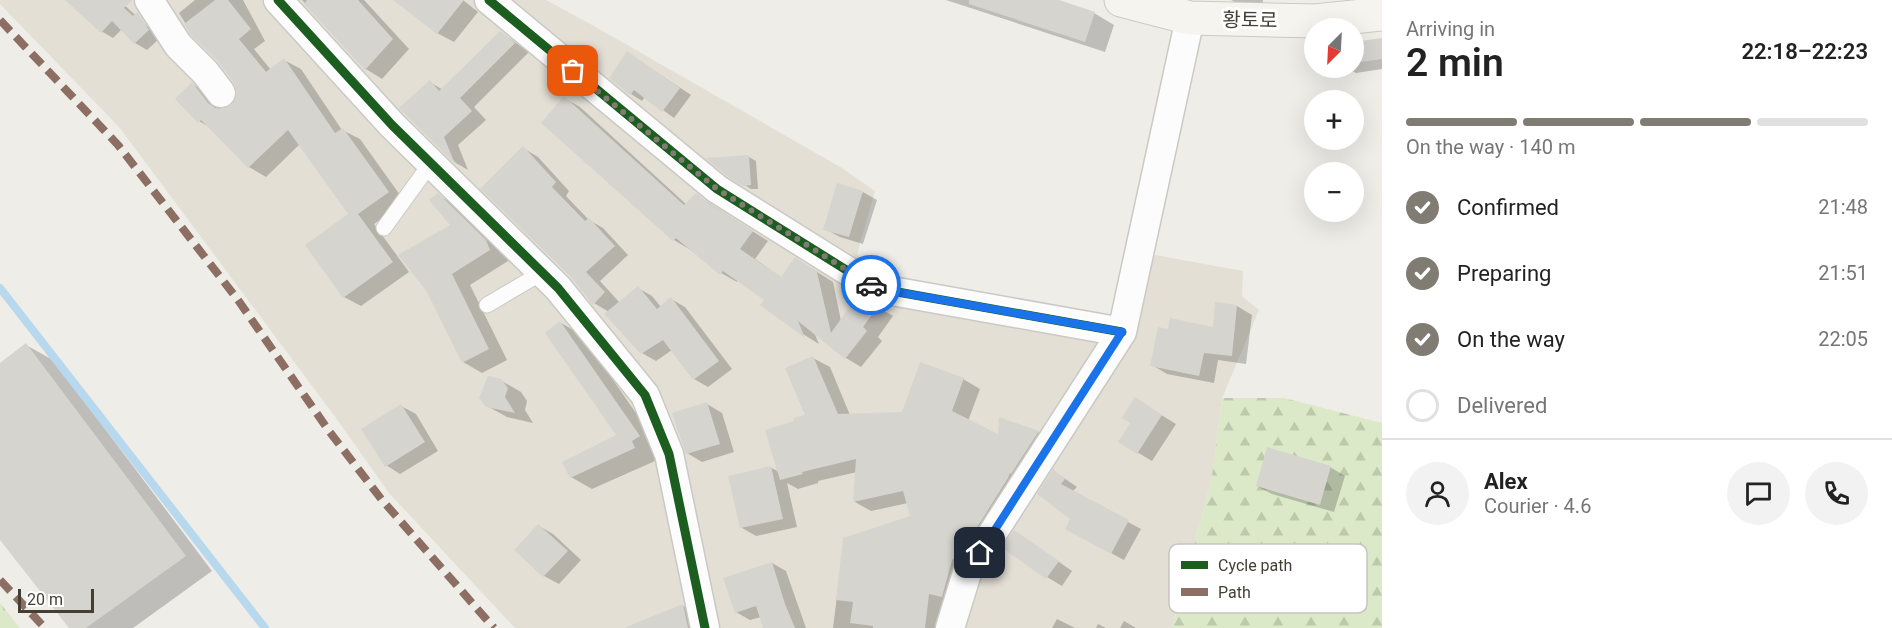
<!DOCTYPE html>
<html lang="en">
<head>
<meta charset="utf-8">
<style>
	body { margin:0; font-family:Roboto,"Noto Sans KR",sans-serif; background:#f2f2f2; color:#222; height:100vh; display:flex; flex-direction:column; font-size:22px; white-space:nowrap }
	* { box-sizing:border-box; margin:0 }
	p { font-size:20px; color:#767676 }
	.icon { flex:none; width:33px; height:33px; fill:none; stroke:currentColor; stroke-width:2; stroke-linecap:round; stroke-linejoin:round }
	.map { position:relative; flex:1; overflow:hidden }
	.side { display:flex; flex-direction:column; background:#fff; width:510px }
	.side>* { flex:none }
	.needle { width:39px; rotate:204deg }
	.controls { position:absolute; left:1304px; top:18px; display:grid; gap:12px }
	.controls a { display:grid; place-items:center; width:60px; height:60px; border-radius:50%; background:#fff; box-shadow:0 6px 24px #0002; font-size:30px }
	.scale { position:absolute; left:18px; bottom:15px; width:76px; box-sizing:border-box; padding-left:6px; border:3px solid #443e34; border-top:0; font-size:16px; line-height:21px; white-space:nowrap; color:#443e34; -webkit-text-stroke:4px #fff; paint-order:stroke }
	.pin { position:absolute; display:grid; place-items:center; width:51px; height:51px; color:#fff; margin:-26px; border-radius:12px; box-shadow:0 3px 9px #0006 }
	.courier { position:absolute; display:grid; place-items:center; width:60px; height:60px; margin:-30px; border:4px solid #1a73e8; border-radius:50%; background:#fff; color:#222; box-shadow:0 2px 8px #0007 }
	.overview em { font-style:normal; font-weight:600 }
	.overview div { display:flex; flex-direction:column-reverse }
	.overview { display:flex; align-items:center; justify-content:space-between; height:102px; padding:0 24px }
	h1 { font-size:39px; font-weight:600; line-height:45px }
	.bar { display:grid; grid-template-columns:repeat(4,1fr); gap:9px 6px; align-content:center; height:72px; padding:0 24px }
	.bar i { height:8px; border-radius:4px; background:#e0e0e0 }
	.bar .current { background:#807b73 }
	.bar p { grid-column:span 4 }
	.line { display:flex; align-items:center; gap:15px; padding:0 24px; border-top:2px solid #e0e0e0 }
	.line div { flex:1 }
	.round { display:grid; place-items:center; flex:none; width:63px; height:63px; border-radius:32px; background:#f2f2f2 }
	ol { padding:0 24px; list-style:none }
	li { display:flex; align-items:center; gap:18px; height:66px }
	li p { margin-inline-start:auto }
	li .icon { padding:6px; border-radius:50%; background:#807b73; color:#fff; stroke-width:4 }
	li:last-child { color:#767676 }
	li i { width:33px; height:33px; border:3px solid #e0e0e0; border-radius:50% }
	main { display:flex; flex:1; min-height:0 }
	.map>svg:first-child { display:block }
	.residential { fill:#e3dfd5 }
	.grass { fill:url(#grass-tufts) }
	.forest { fill:url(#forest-firs) }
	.shadow { fill:#0003 }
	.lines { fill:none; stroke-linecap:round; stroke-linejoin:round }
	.stream { stroke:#b7d8ed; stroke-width:8 }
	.building { fill:#d6d4cf }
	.service-casing { stroke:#cbc9c4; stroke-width:17 }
	.minor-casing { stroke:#cbc9c4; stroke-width:31 }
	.secondary-casing { stroke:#cecabf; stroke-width:35 }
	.service { stroke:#fcfcfc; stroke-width:15 }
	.minor { stroke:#fcfcfc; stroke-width:28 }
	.secondary { stroke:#f6f4ee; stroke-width:33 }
	.quiet { stroke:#8d6e63; stroke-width:8; stroke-dasharray:15 8; stroke-linecap:butt }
	.cycleway-casing { stroke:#fff; stroke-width:13 }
	.cycleway { stroke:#1b5e20; stroke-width:9 }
	.done { stroke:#807b73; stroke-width:6; stroke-dasharray:0 10.8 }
	.route { stroke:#1a73e8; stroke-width:8 }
	.labels { text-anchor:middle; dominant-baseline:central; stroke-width:6; stroke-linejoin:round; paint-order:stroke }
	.street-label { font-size:20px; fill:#443e34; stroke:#fff }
	.key { fill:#fff; stroke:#c7c5c2; stroke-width:1.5 }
	.key-label { font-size:16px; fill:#443e34 }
</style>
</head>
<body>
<main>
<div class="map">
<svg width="1382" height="628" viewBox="0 0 1382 628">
	<defs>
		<pattern id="grass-tufts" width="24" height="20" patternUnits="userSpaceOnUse" patternTransform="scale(1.5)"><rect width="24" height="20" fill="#dbe9c8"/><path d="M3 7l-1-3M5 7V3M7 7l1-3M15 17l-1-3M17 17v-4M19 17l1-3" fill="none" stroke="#bdc9ac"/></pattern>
		<pattern id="forest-firs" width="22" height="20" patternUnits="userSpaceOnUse" patternTransform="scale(1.5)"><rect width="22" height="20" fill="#dbe9c8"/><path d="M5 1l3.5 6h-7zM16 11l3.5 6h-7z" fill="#bdc9ac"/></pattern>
	</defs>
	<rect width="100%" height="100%" fill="#eeede8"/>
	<!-- residential -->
	<path class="residential" d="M0,0H546L594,26L842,168L875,191L857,254L877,280L1113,318L1128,250L1243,271L1242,296L1259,310L1222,398L1212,476L1172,628H515L389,493L336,418L119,127L0,4Z"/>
	<!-- grass -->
	<path class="grass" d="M0,603L20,628H0Z"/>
	<!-- forest -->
	<path class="forest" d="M1222,398H1284L1382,423V628H1172L1212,476Z"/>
	<!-- shadow -->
	<path class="shadow" d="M78,0H119L160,38L147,50L135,43L122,29L113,38L101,31Z
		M195,0H243L265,41L254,49L271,70L284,60L301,69L342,130L360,139L405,202L374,224L409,272L361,306L344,297L350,215L300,144L266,177L249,167L211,128L199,121L192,84L209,94L222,111L231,108L238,99L239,90L235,82L218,59L192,34L179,13Z
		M302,0H364L409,49L382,79L366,69Z
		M396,0H463L478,12L454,42L437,33Z
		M946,0H1054L1094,13L1114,25L1105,52Z
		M1231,0H1263L1262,8L1238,4Z
		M500,32L529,52L474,107L486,120L458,145L468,170L456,163L401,108L430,82L443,90Z
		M1382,40V69L1356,73L1347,68H1353V44Z
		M628,53L691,95L674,118L645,97L642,101L631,94Z
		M564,98L580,107L687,205L696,195L768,241L755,259L782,278L811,268L833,282L841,321L867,304L878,307L893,316L878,337L882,341L861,367L846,358L814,332L819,344L806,336L762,305L766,300L738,280L737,282L721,273L689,249L674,240Z
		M523,148L538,157L569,191L566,196L589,220L603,228L628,255L600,281L620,303L638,288L652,296L661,307L671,299L685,307L732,369L708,387L694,379L672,350L656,361L642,353L609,312L594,303Z
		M749,157L756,161L758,189H751L728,174Z
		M863,192L877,200L863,244L840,237L825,229Z
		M438,195L457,206L505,253L508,261L470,285L507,360L482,373L463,362L428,291L452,226Z
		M1216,304L1237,306L1252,315L1246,364L1218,360L1214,383L1167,374L1152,365L1214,329Z
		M561,323L582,335L660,448L653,453L655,461L592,489L571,477L618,436Z
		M26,345L53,360L212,571L133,628H71L0,538V364Z
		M813,358L830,367L850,415L903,414L963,379L980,389L968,421L999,436L1038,432L1054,442L952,628H833L844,539L912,517L908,503L871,511L855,502L857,472L818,481V483L798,489L787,483L797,527L756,536L742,528L770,467L779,472L807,416Z
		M500,380L521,392L527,401L525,410L533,423L507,417L487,406Z
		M707,404L722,413L734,452L702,462L687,453Z
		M401,406L416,414L438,451L400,474L386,465Z
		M1150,408L1176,424L1152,461L1120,442Z
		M1330,467L1345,476L1334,512L1272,494L1257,486Z
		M1054,471L1077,487L1072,492L1141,529L1124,560L1079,536Z
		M539,526L553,534L581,560L559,584L544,576L516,550Z
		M1029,541L1072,571L1062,586L1047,577Z
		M772,563L786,571L806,628H765L761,617L750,620L736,612Z
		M683,606L698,614L700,628H627Z
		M1057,619L1075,628H1052Z
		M1124,621L1136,628H1120Z
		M1098,624L1106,628H1096Z"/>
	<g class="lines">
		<!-- stream -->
		<path class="stream" d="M0,288L265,628"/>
	</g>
	<!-- building -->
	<path class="building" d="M65,0H132L124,8L133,16L137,12L149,30L134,44L112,21L101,33Z
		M215,0H228L251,29L239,39L266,72L284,58L335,133L343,128L389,192L358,214L393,262L343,298L305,245L348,214L288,130L248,168L201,120L198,123L175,99L192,82L208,103L215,108L223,109L230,106L236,99L237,90L234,83L217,60L191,35L184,24Z
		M307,0H358L393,39L365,70L304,4Z
		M393,0H464L437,34Z
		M969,0H1059L1095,12L1085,42L969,4Z
		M500,31L515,43L460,98L472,111L444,137L455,164L399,108L430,80L439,91Z
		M1382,38V59L1353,63V42Z
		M627,51L680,88L662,112L634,90L630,95L609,78Z
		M564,96L684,205L696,193L708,203L753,231L740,249L781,277L795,257L817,272L831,333L857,296L867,302L879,305L863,327L867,331L845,359L798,321L805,338L760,305L764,300L723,271L720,275L676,238L673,241L541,123Z
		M523,146L556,182L552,187L585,221L589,218L615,246L586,272L605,292L593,305L570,276L480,189Z
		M749,155L751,185L743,186L727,176L705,158Z
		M837,183L863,191L849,237L823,230Z
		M438,193L486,240L490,250L452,274L489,349L462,363L427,292L398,255L450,225L429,200Z
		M638,286L657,309L671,297L719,361L693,380L663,340L641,354L604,314Z
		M1215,302L1237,305L1232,356L1204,353L1199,376L1150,366L1158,327L1168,329L1170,318L1213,327Z
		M560,321L640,436L632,441L635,448L570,478L562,462L616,435L545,333Z
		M26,343L186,556L86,628H69L0,540V363Z
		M813,356L838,414L902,412L920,362L964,378L952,411L998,434L999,417L1039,431L1011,474L1010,473L1008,478L964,548L952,560L942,597L929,594L925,628H873V626L850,623L853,602L836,600L843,538L910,516L903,491L853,502L856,459L802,472L803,474L780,480L765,430L794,421L793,418L805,415L785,368Z
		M488,376L501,379L508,388L505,397L515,413L486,407L479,398Z
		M1135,397L1162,415L1137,454L1118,442L1130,423L1122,418Z
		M707,402L720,444L686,454L672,413Z
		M401,404L425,442L385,467L361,429Z
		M1267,447L1331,466L1320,505L1256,486Z
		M771,466L783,519L740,528L728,476Z
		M1053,469L1065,479L1061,484L1129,520L1111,554L1065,529L1070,519L1037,494Z
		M538,524L568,551L543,577L514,550Z
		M1014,530L1059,561L1046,579L1002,548Z
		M772,562L785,604L795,628H763L756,606L735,613L723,578Z
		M683,604L688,628H626V627Z"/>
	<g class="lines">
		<!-- service casing -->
		<g class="service-casing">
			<path id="service" d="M384,228L431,163
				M487,305L543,272"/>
		</g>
		<!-- minor casing -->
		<g class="minor-casing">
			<path id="minor" d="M149,0L178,45L205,72L221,93
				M278,0L392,125L558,288L645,395L669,454L705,628
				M489,0L717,189L875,288L1122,332
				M950,628L967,573L1122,332L1190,18"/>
		</g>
		<!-- secondary casing -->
		<g class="secondary-casing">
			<path id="secondary" d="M1121,0L1190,18L1315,21L1382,14"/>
		</g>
		<!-- service -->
		<use href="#service" class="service"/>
		<!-- minor -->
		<use href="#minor" class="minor"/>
		<!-- secondary -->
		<use href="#secondary" class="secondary"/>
		<!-- quiet -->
		<path class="quiet" d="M0,20L118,145L238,300L329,431L382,500L494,628
			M0,580L45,628"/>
		<!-- cycleway casing -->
		<g class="cycleway-casing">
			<path id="cycleway" d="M278,0L392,125L558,288L645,395L669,454L705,628
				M489,0L717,189L875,288L1122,332"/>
		</g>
		<!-- cycleway -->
		<use href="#cycleway" class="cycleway"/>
	</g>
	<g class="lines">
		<!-- done -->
		<path class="done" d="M573,71L717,189L871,285"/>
		<!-- route -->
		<path class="route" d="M871,285L875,288L1122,332L980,553"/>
	</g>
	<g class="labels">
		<!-- street labels -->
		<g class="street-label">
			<text transform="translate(1250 20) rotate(1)">황토로</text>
		</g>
	</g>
	<!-- legend -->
	<rect x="1169" y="544" width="198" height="69" rx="9" class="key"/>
	<rect x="1181" y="561" width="27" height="8" fill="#1b5e20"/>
	<rect x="1181" y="588" width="27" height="8" fill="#8d6e63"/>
	<g class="key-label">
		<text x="1218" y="571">Cycle path</text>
		<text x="1218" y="598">Path</text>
	</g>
</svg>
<div class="controls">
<a><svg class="needle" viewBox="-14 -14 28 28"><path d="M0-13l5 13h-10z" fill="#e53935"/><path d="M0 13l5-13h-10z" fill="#767676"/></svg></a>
<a>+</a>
<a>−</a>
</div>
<div class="scale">20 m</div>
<div class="pin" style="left:573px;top:71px;background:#ea580c"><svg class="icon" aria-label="bag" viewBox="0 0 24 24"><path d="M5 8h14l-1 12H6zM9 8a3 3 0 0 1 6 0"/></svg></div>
<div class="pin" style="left:980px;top:553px;background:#1f2937"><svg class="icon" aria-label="home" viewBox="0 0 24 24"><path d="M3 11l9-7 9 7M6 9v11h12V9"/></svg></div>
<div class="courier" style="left:871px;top:285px"><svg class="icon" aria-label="car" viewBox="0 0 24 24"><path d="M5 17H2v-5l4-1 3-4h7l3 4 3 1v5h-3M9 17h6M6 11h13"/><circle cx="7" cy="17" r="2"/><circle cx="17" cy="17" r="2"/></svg></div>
</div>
<section class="side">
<div class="overview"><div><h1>2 min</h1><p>Arriving in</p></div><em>22:18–22:23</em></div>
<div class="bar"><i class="current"></i><i class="current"></i><i class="current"></i><i></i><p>On the way · 140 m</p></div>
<ol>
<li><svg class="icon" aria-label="check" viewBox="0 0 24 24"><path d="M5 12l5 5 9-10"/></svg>Confirmed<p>21:48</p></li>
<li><svg class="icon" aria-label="check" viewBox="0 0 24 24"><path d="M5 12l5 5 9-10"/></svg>Preparing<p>21:51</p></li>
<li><svg class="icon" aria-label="check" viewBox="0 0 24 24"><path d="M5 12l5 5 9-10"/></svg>On the way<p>22:05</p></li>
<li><i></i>Delivered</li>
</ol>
<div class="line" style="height:108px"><a class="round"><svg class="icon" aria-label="person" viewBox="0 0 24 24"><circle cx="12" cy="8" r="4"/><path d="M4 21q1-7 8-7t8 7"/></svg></a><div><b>Alex</b><p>Courier · 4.6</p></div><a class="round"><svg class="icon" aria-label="chat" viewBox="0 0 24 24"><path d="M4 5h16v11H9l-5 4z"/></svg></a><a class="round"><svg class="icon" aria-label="phone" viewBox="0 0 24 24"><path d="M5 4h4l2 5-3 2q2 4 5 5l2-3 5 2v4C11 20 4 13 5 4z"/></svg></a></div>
</section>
</main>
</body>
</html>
